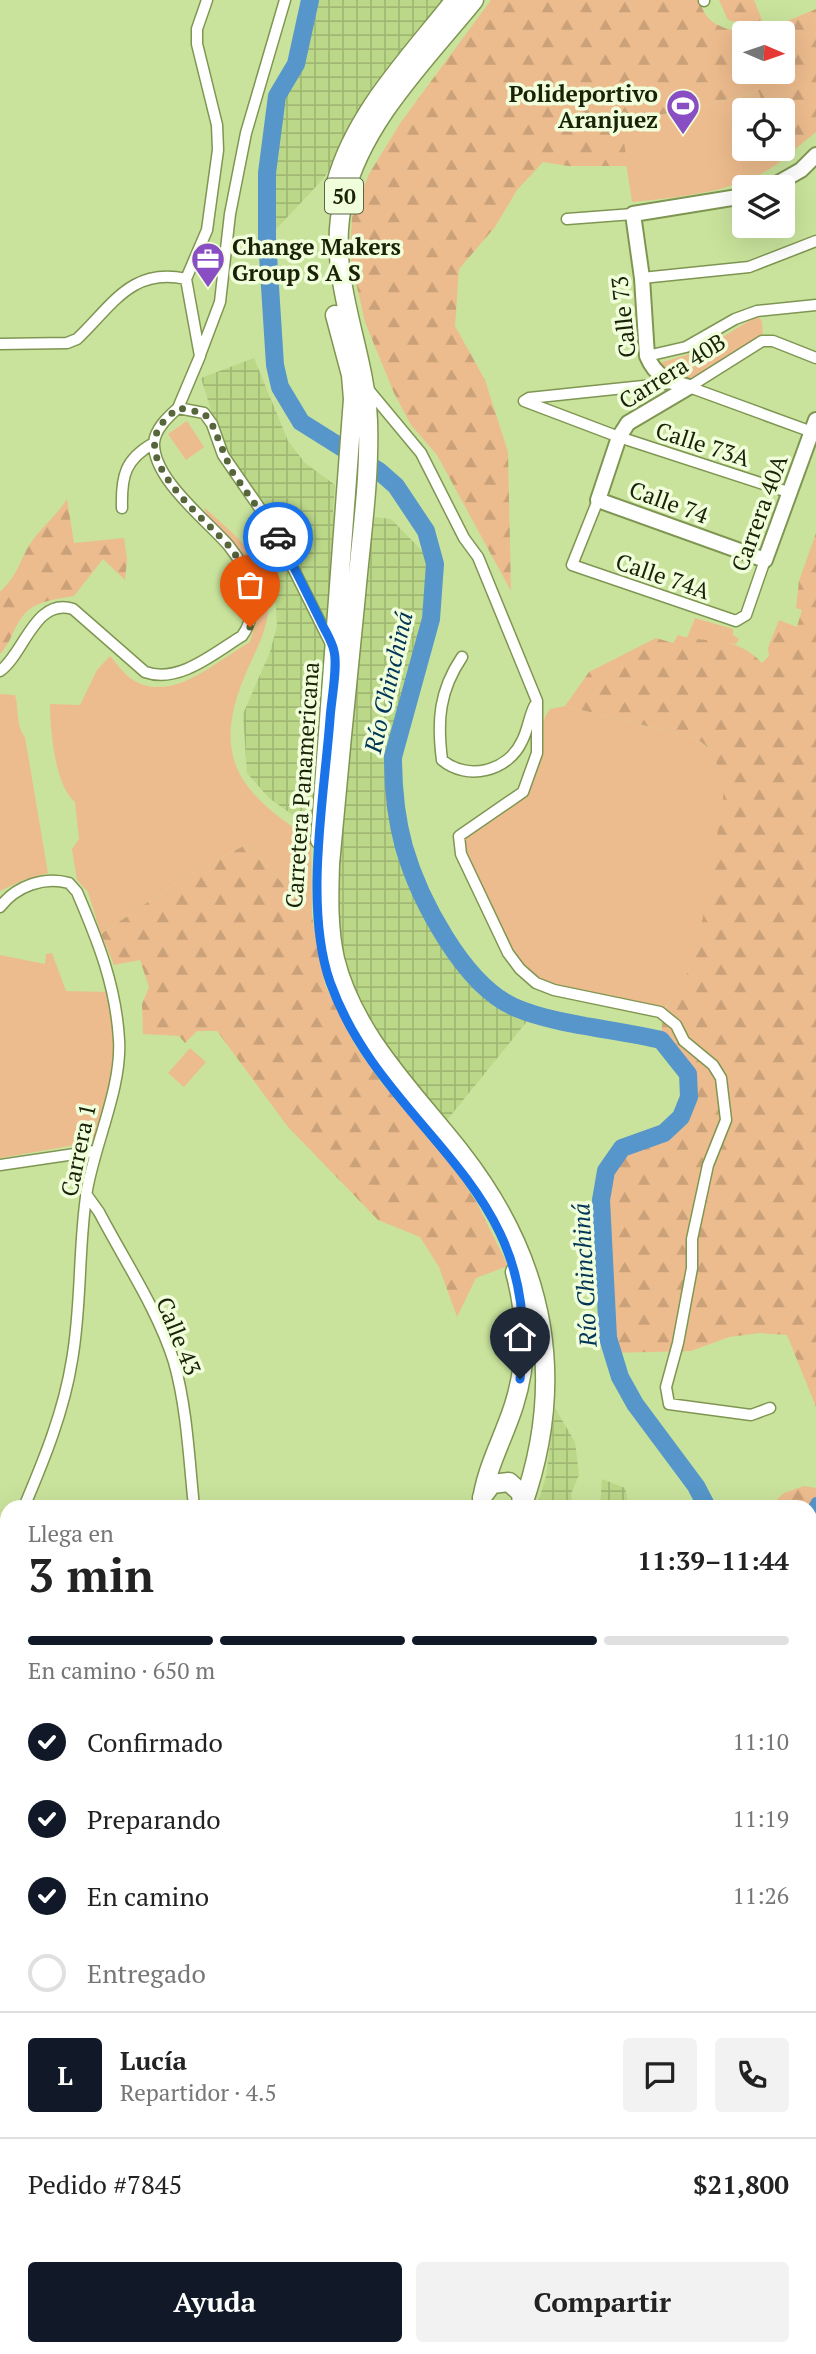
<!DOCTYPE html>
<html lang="es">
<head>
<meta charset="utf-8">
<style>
	body { margin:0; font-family:"PT Serif",serif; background:#f2f2f2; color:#222; height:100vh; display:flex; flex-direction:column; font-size:26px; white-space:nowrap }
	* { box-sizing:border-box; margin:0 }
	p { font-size:23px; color:#767676 }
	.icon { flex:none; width:38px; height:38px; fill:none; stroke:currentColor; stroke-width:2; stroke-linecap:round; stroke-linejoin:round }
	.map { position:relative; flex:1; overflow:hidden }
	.drawer { position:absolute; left:0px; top:1500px; width:817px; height:856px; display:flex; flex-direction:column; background:#fff; border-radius:21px 21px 0 0; box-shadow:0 7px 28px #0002 }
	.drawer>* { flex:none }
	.needle { width:46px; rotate:92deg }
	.buttons { position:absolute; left:732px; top:21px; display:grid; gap:14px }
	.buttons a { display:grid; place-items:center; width:63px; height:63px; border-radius:7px; background:#fff; box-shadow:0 7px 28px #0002; font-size:35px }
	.pin { position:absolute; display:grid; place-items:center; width:60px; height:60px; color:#fff; margin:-72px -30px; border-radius:50% 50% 50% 0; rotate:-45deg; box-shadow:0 0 7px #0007 }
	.pin .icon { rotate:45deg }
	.courier { position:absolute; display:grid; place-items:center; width:70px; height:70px; margin:-35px; border:5px solid #1a73e8; border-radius:50%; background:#fff; color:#222; box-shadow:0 2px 9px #0007 }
	.headline em { font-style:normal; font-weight:600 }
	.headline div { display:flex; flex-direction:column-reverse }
	.headline { display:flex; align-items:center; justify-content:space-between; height:119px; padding:0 28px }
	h1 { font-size:46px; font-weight:600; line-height:52px }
	.bar { display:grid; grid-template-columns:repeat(4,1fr); gap:10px 7px; align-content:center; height:84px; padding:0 28px }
	.bar i { height:9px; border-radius:5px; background:#e0e0e0 }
	.bar .active { background:#111827 }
	.bar p { grid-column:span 4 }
	.line { display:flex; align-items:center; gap:18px; padding:0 28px; border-top:2px solid #e0e0e0 }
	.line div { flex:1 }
	.round { display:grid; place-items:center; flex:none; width:74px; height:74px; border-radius:7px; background:#f2f2f2 }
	ol { padding:0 28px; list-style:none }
	li { display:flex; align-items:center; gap:21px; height:77px }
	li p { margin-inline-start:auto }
	li .icon { padding:7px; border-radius:50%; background:#111827; color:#fff; stroke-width:4 }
	li:last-child { color:#767676 }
	li i { width:38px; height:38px; border:4px solid #e0e0e0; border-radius:50% }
	.button { display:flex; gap:14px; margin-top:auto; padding:14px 28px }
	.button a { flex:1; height:80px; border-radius:7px; background:#111827; color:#fff; font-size:28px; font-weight:600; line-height:80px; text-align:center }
	.button a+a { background:#f2f2f2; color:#222 }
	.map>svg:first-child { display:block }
	.industrial { fill:url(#industrial-grid) }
	.green { fill:#edbc8e }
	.forest { fill:url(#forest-firs); fill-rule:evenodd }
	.cemetery { fill:url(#cemetery-stones) }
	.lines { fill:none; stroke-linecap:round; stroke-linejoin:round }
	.canal { stroke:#5696ca; stroke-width:10 }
	.river { stroke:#5696ca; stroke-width:18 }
	.street-casing { stroke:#7f9652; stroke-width:13 }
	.secondary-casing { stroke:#7f9652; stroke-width:18 }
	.highway-casing { stroke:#7f9652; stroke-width:21 }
	.street { stroke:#fff; stroke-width:10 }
	.secondary { stroke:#fff; stroke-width:14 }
	.highway { stroke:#fff; stroke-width:18 }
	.done { stroke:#57663a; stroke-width:7; stroke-dasharray:0 12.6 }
	.route { stroke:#1a73e8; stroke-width:9 }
	.labels { text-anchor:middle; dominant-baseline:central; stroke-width:7; stroke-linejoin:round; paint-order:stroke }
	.shield { fill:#f1fedb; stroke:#5a6446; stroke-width:2 }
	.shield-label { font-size:21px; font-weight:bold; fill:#192206 }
	.poi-label { font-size:23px; font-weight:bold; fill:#192206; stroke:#f1fedb; text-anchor:end }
	.street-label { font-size:23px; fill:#192206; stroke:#f1fedb }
	.water-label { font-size:24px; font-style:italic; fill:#003557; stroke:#f1fedb }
</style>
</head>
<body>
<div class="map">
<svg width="816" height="2354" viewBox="0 0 816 2354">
	<defs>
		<pattern id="industrial-grid" width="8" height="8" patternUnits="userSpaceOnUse" patternTransform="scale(1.75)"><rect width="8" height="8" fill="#bbd788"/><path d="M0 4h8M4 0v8" fill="none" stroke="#a0b874"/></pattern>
		<pattern id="forest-firs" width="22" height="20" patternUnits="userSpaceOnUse" patternTransform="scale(1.75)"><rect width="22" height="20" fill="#edbc8e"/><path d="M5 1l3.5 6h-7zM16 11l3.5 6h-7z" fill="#cba179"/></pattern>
		<pattern id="cemetery-stones" width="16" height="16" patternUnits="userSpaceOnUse" patternTransform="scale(1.75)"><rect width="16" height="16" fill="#edbc8e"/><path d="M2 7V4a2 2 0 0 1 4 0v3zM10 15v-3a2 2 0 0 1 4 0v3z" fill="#cba179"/></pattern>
	</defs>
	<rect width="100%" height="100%" fill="#c9e39c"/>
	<!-- industrial -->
	<path class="industrial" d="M310,0H442L357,123L324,178L267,239V173L272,125L277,96L296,64Z
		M254,358L288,441L305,463L335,485L333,512L391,519L435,564L431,619L393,757L396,808L404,846L416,881L468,969L489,991L512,1006L533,1014L443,1125L362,1015L345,973L337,925L339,834L308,826L269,798L247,773L243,714L270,652L277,626L274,571L254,542L276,526L224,452L201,378Z
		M555,1408L575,1442L579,1475L571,1494L573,1507H537L546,1476Z
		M602,1479L625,1488L629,1507H600Z"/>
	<!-- green -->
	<path class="green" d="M760,92L764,110H744V149H773L777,164C738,192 679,197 632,202L620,124Z
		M757,316L762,321L763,336L687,383H680L656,364L700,351Z
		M187,421L204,447L186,460L168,434Z
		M204,507C227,529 256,549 264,581C275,620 261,638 246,673C210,757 239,793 311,839L312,916L247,844L182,879L101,934L88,892L77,880L72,849L79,839L75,802C55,786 50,730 50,704L80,705L97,670L110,656C117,664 125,675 133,680C173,704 216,661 250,642L259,611L252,580L238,548L209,519Z
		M695,618L733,629V635L739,639L736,644L687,638Z
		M0,694L15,695C19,708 16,727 25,737L48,873L23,880L0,891Z
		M565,706L696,738C707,746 721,762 724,776C731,804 700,941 688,971C683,986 671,999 663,1012L546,990L516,966L457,861C458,819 495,828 517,800C536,775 531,735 550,709Z
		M52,953L66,991L110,992L115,1043L113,1068L93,1142L0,1158V955L45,964L46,954Z
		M190,1048L206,1062L184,1087L168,1073Z"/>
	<!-- forest -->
	<path class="forest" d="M491,0H700C703,22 722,29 742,32L745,24L728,20L719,0H754L766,30L816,9V132L777,164L773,149H782V110H764L759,92L621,124L628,166H568L543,162L517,190L495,227L459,269L455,326L485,380L508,452L511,591L437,455L411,425L394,393L365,322L350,256L352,217L369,174L401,122ZM744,33H782V72H744Z
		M67,499L74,543L124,538L127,559L125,580L103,559L74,596C57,599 34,601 23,616C13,628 12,641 0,654V592C21,571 18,562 32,541C43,526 57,515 67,499Z
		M816,533V1407L787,1335L760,1333L729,1337L691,1351L611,1353C605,1316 592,1202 606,1170C618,1144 641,1145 662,1133C682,1122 696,1095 688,1073C683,1060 670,1049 661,1040L663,1013L687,974L702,922L723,801L724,776L706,746L696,738L565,706L589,672L656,638L673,643L678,635C712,645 734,634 762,663L769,656L768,648L779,620L797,627L802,610L796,608L799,581Z
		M247,844L312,916L325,985L355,1045L381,1082L450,1162L477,1203L508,1266L476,1278L457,1317L439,1267L420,1237L378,1220L288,1127L217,1031H197L185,1043L179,1036L143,1034L142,1004L149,987L140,960L114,965L101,934L182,879Z
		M804,1486L816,1488V2331L810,2332V1507H769L784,1493Z
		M313,2348L783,2349L778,2354H303Z"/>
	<!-- cemetery -->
	<path class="cemetery" d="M156,2349V2348L313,2349L303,2354H147Z"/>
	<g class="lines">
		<!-- canal -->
		<path class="canal" d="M810,1512L816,1502"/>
		<!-- river -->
		<path class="river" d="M310,0L296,64L277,96L267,173V239L275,365L280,387L301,422L379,471L396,486L426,531L435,564L431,619L393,757C393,787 396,818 404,847C419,899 463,984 514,1007C554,1025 617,1029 661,1040L688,1074L689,1097L681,1117L664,1133L622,1148L606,1171L601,1200L608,1338L620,1377L635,1404L696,1486L707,1507
			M329,2354L332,2348"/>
		<!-- street casing -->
		<g class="street-casing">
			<path id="street" d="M704,0V1
				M567,219L633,214
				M642,278L749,267L816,241
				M0,344L67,343L77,339C112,306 131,267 186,279
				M200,355L220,302L230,214L246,133L285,0
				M647,356L686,347L735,319L757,311L816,305
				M672,383L529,398L524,401L619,437L791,493
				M689,387L762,341H773L816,358
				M689,387L812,432
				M367,388L421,453L464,538L478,557L537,701V753L523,792L459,836L461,854L508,953L520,969L536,983L554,990L660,1012L676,1025L684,1041L713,1065L721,1078L726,1120L708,1165L692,1239V1268L678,1343L666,1387L669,1404L751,1415L770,1408
				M178,408L200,356L186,279L207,230L218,150L217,125L197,44V29L207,0
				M178,408L204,413L212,424L223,455L272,526L332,646
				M598,500L572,565L736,621L746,615L765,560
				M122,508C121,476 125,459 154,443
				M462,657C439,691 437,721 442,760C467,781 508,772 522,741C528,730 529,716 535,705
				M0,671C24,654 35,597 73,609L145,672C179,684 214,653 242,636C261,611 249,570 229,546C209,522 153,480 154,443C155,429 168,417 178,408
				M0,907C16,886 44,876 69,883L77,892C98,941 116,986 119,1040C122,1087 95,1143 87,1190C78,1246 82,1304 72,1360C64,1411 44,1460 24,1507
				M0,1165L95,1151
				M86,1194L99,1212C124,1260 158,1310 174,1362C187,1408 189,1459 194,1507
				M0,1600L7,1561"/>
		</g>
		<!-- secondary casing -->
		<g class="secondary-casing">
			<path id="secondary" d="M771,187L801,170L816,155
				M689,387L628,423L619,437L598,500L765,560L816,420
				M689,387C669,382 655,376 647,356L642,278L633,214L744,196"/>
		</g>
		<!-- highway casing -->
		<g class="highway-casing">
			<path id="highway" d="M474,0C426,59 362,122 344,197C324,275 365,345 368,421C370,479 361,538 356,595C347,685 338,774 330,864C329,896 328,928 335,959C354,1036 414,1093 461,1153C545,1261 568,1378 522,1507
				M336,183C355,113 411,56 455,0
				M320,840L353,399L351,375L335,315
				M482,1497L492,1484L509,1482L521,1493L522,1507
				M481,1507C485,1469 503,1440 514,1405C528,1361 527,1316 515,1272
				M84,2354L95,2348
				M111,2354L122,2348"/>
		</g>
		<!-- street -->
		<use href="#street" class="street"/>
		<!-- secondary -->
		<use href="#secondary" class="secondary"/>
		<!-- highway -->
		<use href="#highway" class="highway"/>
	</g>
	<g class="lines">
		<!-- done -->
		<path class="done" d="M250,627C258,603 246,566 229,546C208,522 141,470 157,432C160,423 171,414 178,408L204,413L212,424L231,470L278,537"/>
		<!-- route -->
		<path class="route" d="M278,537C293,565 307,593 321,622C325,631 332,641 334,651C338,667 331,701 330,719C324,798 304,907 330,982C385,1136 547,1183 520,1379"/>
	</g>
	<!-- icons -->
	<defs>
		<g id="stadium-pin" transform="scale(1.75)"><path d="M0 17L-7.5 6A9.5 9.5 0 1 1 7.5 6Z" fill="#8a4ec4" stroke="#f1fedb"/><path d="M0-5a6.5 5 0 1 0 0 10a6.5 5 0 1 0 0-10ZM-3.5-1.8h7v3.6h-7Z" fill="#fff"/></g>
		<g id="office-pin" transform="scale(1.75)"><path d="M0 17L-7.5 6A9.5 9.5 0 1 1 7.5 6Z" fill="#8a4ec4" stroke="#f1fedb"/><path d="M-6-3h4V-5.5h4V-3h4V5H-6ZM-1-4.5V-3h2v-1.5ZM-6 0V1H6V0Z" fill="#fff"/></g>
	</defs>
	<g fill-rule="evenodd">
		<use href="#stadium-pin" x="683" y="106"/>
		<use href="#office-pin" x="208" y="259"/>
	</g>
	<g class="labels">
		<!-- shield labels -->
		<rect class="shield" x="325" y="178.5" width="38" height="35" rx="5"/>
		<g class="shield-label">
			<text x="344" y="196">50</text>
		</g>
		<!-- poi labels -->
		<g class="poi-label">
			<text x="658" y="93">Polideportivo<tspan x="658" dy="26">Aranjuez</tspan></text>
			<text x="232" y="246" text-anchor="start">Change Makers<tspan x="232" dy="26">Group S A S</tspan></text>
		</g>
		<!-- street labels -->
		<g class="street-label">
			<text transform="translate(623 317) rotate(-96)">Calle 73</text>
			<text transform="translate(672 371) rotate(-32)">Carrera 40B</text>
			<text transform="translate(703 444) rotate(18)">Calle 73A</text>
			<text transform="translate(669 502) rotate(20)">Calle 74</text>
			<text transform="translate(759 513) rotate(-70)">Carrera 40A</text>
			<text transform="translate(663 576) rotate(19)">Calle 74A</text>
			<text transform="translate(302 785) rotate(-86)">Carretera Panamericana</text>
			<text transform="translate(78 1150) rotate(-78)">Carrera 1</text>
			<text transform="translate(179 1336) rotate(68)">Calle 43</text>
		</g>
		<!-- water labels -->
		<g class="water-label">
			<text transform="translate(388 682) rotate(-77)">Río Chinchiná</text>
			<text transform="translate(584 1275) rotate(-93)">Río Chinchiná</text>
		</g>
	</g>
</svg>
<div class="buttons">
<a><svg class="needle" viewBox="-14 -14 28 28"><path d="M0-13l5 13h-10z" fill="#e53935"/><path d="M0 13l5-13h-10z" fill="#767676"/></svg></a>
<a><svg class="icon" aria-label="locate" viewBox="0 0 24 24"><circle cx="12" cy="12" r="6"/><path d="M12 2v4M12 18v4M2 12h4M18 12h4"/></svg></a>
<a><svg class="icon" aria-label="layers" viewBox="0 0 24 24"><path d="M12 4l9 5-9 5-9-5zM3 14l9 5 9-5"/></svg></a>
</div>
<div class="pin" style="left:250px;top:627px;background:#ea580c"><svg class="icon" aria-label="bag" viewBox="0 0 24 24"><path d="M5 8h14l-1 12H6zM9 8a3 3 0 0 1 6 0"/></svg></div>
<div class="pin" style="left:520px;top:1379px;background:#1f2937"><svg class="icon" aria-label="home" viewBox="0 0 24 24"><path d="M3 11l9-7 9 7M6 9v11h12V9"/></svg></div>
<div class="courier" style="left:278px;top:537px"><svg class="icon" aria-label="car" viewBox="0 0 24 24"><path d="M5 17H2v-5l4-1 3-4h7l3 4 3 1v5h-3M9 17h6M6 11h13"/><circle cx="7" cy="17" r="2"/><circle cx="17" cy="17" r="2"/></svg></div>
<section class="drawer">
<div class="headline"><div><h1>3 min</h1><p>Llega en</p></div><em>11:39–11:44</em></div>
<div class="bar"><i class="active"></i><i class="active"></i><i class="active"></i><i></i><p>En camino · 650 m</p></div>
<ol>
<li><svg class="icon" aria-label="check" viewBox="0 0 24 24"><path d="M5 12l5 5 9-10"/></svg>Confirmado<p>11:10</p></li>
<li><svg class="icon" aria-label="check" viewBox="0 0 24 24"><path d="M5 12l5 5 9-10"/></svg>Preparando<p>11:19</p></li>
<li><svg class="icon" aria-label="check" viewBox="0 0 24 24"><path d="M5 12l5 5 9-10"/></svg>En camino<p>11:26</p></li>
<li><i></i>Entregado</li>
</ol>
<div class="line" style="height:126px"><b class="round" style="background:#111827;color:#fff">L</b><div><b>Lucía</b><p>Repartidor · 4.5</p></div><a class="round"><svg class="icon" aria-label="chat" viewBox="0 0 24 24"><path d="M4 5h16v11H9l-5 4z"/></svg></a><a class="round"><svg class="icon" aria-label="phone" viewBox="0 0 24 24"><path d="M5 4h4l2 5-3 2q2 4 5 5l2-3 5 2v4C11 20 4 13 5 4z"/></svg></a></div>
<div class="line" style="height:91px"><div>Pedido #7845</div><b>$21,800</b></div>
<div class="button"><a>Ayuda</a><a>Compartir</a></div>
</section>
</div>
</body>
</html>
